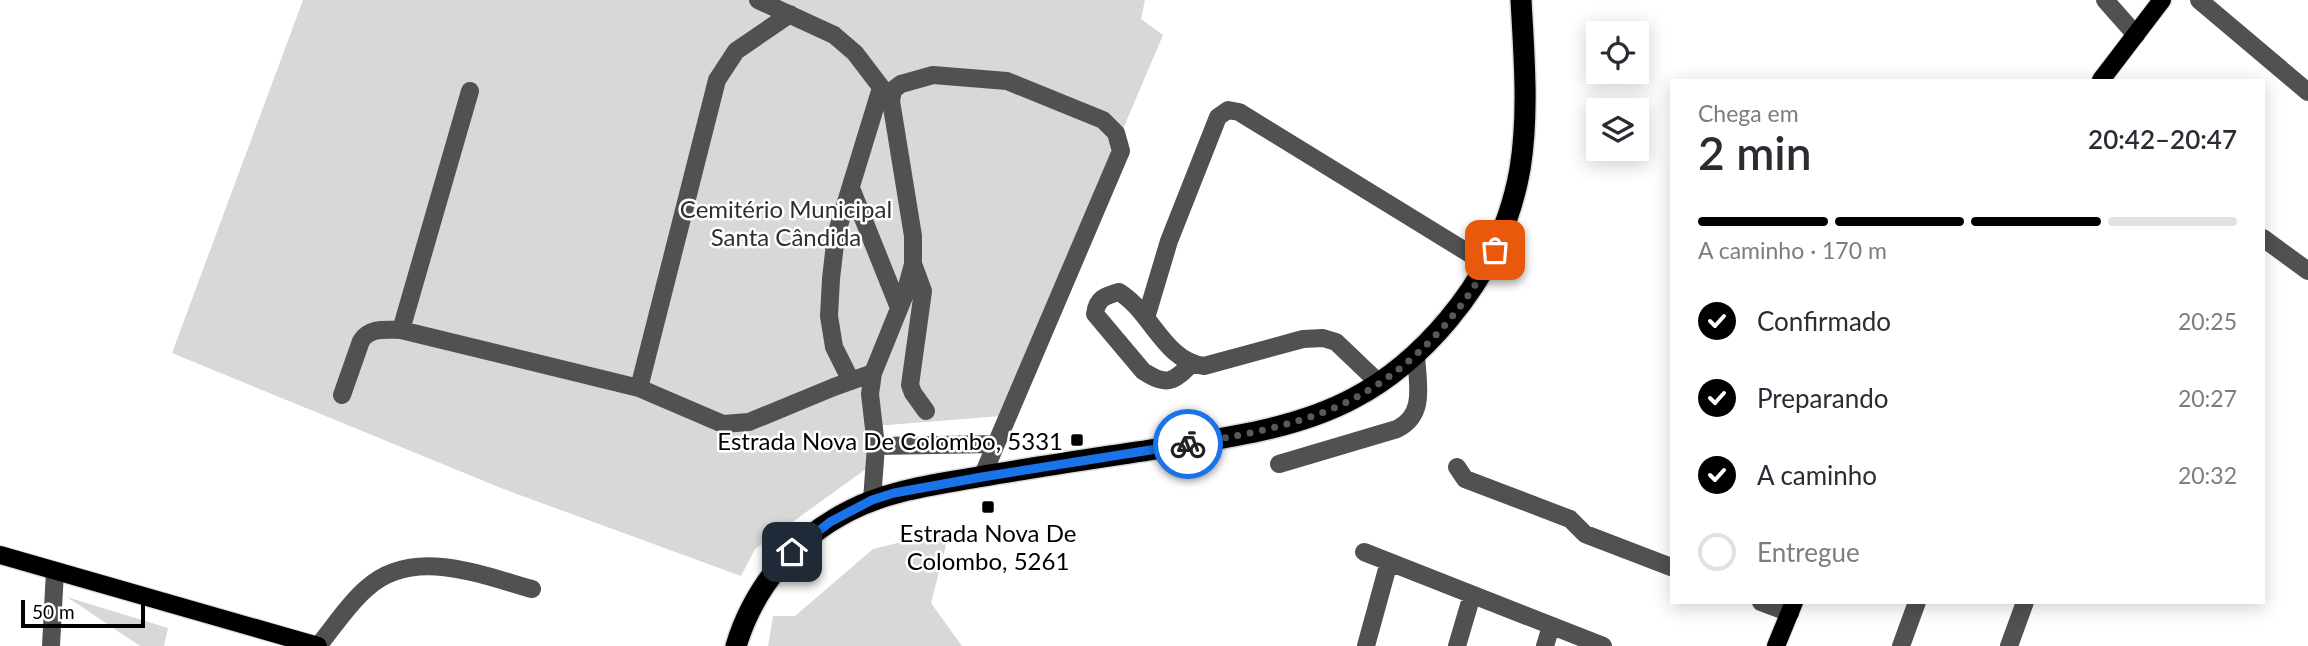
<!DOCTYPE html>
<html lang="pt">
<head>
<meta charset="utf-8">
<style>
	body { margin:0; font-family:Lato,sans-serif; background:#f7f7f7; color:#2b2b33; height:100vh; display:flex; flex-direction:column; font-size:26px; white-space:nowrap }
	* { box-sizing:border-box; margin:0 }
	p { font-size:23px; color:#7c7c81 }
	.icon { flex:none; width:38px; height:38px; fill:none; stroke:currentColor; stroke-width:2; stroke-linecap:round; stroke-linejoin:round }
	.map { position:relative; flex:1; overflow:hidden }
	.drawer { position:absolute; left:1670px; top:79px; width:595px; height:525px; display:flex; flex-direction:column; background:#fff; border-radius:0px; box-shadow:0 4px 18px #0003 }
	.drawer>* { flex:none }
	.buttons { position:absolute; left:1586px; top:21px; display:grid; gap:14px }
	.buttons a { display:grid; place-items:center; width:63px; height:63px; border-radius:0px; background:#fff; box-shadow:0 4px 18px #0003; font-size:35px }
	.scale { position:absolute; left:21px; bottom:18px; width:124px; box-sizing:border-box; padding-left:7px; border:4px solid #000; border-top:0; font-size:19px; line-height:24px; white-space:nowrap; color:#000; -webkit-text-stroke:5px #fff; paint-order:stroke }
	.pin { position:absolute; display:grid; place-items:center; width:60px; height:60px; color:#fff; margin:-30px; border-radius:14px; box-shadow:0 4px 10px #0006 }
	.courier { position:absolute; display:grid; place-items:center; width:70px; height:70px; margin:-35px; border:5px solid #1a73e8; border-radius:50%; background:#fff; color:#222; box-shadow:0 2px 9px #0007 }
	.overview em { font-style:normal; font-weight:600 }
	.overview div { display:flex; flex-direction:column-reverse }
	.overview { display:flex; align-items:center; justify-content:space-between; height:119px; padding:0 28px }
	h1 { font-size:46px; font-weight:600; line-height:52px }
	.bar { display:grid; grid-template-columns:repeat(4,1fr); gap:10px 7px; align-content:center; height:84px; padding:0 28px }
	.bar i { height:9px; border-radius:5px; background:#e1e1e2 }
	.bar .active { background:#000 }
	.bar p { grid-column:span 4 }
	ol { padding:0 28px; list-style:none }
	li { display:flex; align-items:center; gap:21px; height:77px }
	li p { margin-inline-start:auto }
	li .icon { padding:7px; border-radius:50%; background:#000; color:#fff; stroke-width:4 }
	li:last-child { color:#7c7c81 }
	li i { width:38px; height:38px; border:4px solid #e1e1e2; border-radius:50% }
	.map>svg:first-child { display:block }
	.green { fill:#d8d8d8 }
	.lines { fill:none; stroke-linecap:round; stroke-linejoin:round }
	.major-casing { stroke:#dbdbdb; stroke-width:20 }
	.highway-casing { stroke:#dbdbdb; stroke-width:24 }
	.minor { stroke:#515151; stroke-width:18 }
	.major { stroke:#000; stroke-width:18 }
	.highway { stroke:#000; stroke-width:21 }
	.done { stroke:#595959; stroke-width:7; stroke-dasharray:0 12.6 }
	.route { stroke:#1a73e8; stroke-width:9 }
	.poi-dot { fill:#000; stroke:#fff; stroke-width:2.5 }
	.labels { text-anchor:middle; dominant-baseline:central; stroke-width:5; stroke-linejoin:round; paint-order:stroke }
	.park-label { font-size:24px; fill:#2f2f2f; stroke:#fff }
	.poi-label { font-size:24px; fill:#000; stroke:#fff; text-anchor:end }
</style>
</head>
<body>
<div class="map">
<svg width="2308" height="646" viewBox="0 0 2308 646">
	<rect width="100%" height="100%" fill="#fff"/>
	<!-- green -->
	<path class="green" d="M303,0H1145L1141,19L1163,35L1001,416L875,426L866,469L755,549L741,576L506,490L172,353Z
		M950,530L931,603L962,646H768L773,616H795L873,549Z
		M67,597L168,628L164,646H140Z"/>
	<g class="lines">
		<!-- major casing -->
		<g class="major-casing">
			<path id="major" d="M2101,80L2162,0
				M0,555L318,646
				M1776,646L1794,602"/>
		</g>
		<!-- highway casing -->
		<g class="highway-casing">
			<path id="highway" d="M736,646C754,587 794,539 849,511C889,490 934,485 978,477C1042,466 1105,457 1169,447C1231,437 1298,428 1354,398C1390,379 1422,351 1448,320C1485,276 1510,226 1520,169C1529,113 1524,56 1521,0"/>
		</g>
		<!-- minor -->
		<path class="minor" d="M758,0L834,35L855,53L887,95
			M2105,0L2136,35
			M2199,0L2308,92
			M851,188L899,308
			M2263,238L2308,271
			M913,264L923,291L910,385L913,393L926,411
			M1146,318L1169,241L1218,117L1228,110L1239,112L1488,265
			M401,330L470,91
			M1191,364C1173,383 1166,386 1143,371L1095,314C1097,298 1105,296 1119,292C1151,311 1164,361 1204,366L1303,339L1323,338L1336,342L1379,383
			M851,381L834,347L829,316L831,279L836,235L881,88
			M639,388L717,80L736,51L790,14
			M342,395L361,341C370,327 386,330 401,330L639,388L723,424L749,422L834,387L873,373
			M876,446L994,444
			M1279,464L1397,429C1427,414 1417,383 1416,354
			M1457,467L1465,479L1570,519L1585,534L1671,567
			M872,500L876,446L870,394L873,373L905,294L913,264V236L891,101L893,90L901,84L933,75L1007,81L1103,120L1116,133L1121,151L982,477
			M1364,552L1603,646
			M1761,602L1790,613
			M51,646L55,571
			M318,646C334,627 348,604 367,588C413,546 481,575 532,589
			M1366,646L1389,562
			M1457,646L1472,595
			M1545,646L1551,626
			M1901,646L1917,602
			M2009,646L2025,602"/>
		<!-- major -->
		<use href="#major" class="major"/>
		<!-- highway -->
		<use href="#highway" class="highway"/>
	</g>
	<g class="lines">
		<!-- done -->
		<path class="done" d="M1188,444C1244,435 1302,425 1353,399C1414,367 1465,311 1495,250"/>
		<!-- route -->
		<path class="route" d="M792,552L830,522L872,500L894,493L982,477L1188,444"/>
	</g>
	<!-- markers -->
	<g class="poi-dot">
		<rect x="1070" y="433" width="14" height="14" rx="3.5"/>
		<rect x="981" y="500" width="14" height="14" rx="3.5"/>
	</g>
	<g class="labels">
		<!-- park labels -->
		<g class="park-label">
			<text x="786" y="208">Cemitério Municipal<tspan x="786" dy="28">Santa Cândida</tspan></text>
		</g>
		<!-- poi labels -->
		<g class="poi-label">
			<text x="1063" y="440">Estrada Nova De Colombo, 5331</text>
			<text x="988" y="532" text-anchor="middle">Estrada Nova De<tspan x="988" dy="28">Colombo, 5261</tspan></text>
		</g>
	</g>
</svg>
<div class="buttons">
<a><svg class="icon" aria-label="locate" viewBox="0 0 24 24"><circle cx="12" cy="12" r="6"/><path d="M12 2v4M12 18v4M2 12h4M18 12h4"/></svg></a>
<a><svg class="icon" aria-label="layers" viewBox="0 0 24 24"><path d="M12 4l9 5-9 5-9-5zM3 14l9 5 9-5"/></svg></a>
</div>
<div class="scale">50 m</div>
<div class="pin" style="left:1495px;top:250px;background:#ea580c"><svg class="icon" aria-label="bag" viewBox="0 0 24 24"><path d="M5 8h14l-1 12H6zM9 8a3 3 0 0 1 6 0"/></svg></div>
<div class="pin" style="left:792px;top:552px;background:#1f2937"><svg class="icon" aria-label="home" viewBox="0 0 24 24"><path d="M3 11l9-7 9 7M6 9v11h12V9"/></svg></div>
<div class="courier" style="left:1188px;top:444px"><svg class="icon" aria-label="bike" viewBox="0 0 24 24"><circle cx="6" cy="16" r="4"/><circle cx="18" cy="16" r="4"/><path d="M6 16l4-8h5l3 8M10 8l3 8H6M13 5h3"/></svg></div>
<section class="drawer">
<div class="overview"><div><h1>2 min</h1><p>Chega em</p></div><em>20:42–20:47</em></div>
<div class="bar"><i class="active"></i><i class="active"></i><i class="active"></i><i></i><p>A caminho · 170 m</p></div>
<ol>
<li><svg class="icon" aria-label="check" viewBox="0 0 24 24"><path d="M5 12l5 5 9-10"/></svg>Confirmado<p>20:25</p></li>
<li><svg class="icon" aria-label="check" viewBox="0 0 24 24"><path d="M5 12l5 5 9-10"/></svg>Preparando<p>20:27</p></li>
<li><svg class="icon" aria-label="check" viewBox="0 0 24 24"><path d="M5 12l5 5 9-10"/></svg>A caminho<p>20:32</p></li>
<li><i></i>Entregue</li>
</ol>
</section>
</div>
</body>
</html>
